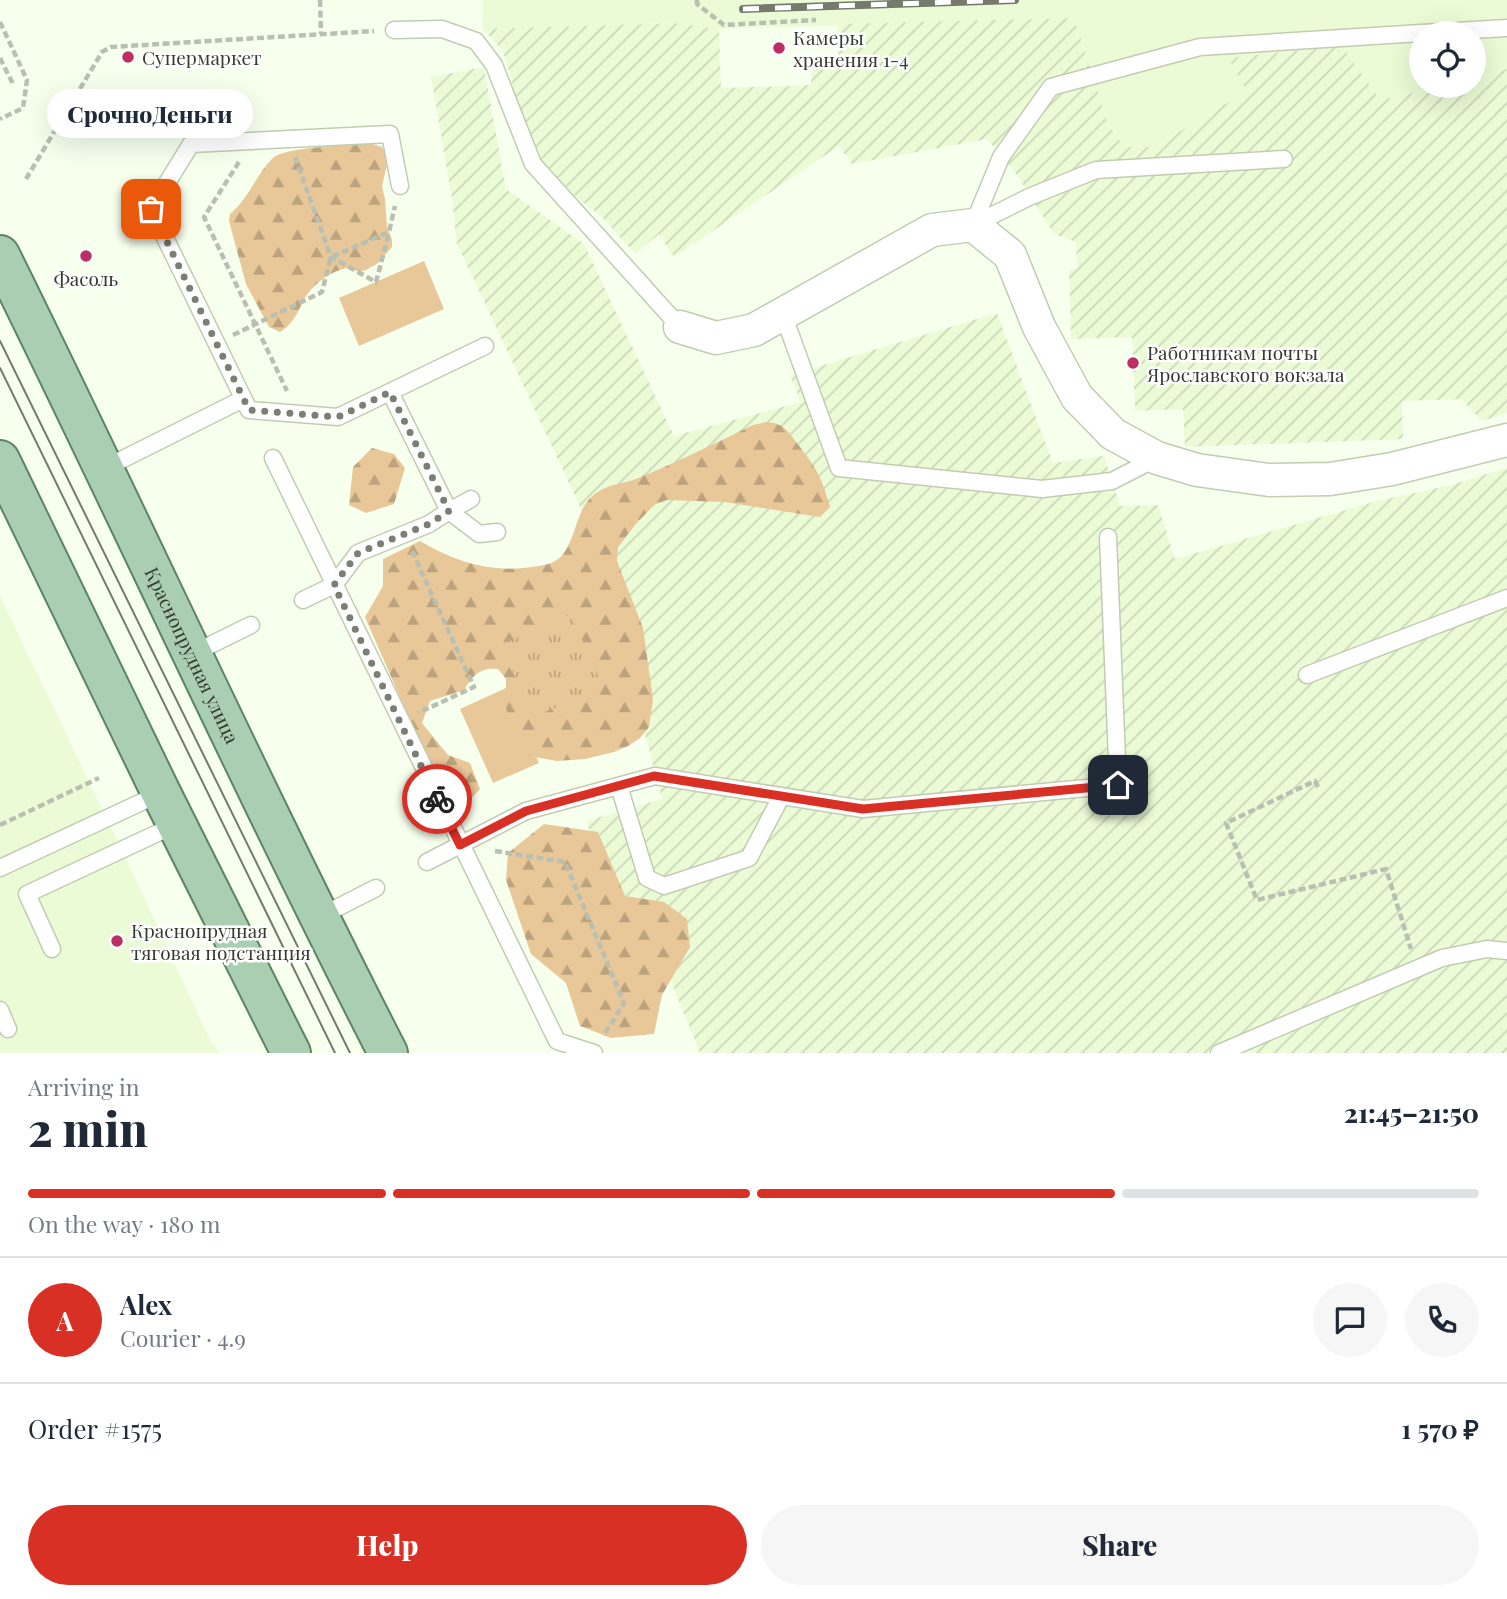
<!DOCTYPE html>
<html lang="en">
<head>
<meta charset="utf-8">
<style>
	body { margin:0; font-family:"Playfair Display",serif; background:#f6f6f7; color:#1f2937; height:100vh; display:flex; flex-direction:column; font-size:26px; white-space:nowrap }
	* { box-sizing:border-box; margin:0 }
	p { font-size:23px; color:#747a83 }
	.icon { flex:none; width:38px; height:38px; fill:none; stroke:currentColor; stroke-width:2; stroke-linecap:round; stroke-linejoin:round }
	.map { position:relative; height:1053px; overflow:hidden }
	.details { display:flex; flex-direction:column; background:#fff; flex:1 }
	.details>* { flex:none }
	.tools { position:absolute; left:1409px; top:21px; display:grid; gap:14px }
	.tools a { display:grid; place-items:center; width:77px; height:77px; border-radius:50%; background:#fff; box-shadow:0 7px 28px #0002; font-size:35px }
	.pin { position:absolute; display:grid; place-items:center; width:60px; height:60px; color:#fff; margin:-30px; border-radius:14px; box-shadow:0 4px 10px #0006 }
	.courier { position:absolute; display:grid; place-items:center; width:70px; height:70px; margin:-35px; border:5px solid #d93025; border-radius:50%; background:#fff; color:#222; box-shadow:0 2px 9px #0007 }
	.bubble { position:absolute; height:49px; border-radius:24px; background:#fff; box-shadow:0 7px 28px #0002; font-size:23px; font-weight:800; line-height:49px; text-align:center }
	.overview em { font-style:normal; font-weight:800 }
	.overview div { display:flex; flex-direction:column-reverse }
	.overview { display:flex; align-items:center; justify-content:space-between; height:119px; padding:0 28px }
	h1 { font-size:46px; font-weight:800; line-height:52px }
	.bar { display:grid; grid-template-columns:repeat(4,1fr); gap:10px 7px; align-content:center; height:84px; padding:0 28px }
	.bar i { height:9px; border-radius:5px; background:#e0e1e3 }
	.bar .current { background:#d93025 }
	.bar p { grid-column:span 4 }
	.line { display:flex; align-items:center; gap:18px; padding:0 28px; border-top:2px solid #e0e1e3 }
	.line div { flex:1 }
	.round { display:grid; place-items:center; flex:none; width:74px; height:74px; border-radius:37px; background:#f6f6f7 }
	.action { display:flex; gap:14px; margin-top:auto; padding:14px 28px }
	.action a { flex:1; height:80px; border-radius:42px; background:#d93025; color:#fff; font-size:28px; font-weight:800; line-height:80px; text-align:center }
	.action a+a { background:#f6f6f7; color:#1f2937 }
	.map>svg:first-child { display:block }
	.built { fill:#ebfbd6 }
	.industrial { fill:url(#industrial-furrows) }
	.grass { fill:#e8c899 }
	.forest { fill:url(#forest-firs) }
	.park { fill:url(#park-tufts) }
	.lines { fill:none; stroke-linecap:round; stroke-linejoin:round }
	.service-casing { stroke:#c1cdb1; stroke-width:19 }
	.minor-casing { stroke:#c1cdb1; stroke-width:35 }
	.primary-casing { stroke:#5b8562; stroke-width:42 }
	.path { stroke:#b9c0b1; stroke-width:4.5; stroke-dasharray:7 3.5; stroke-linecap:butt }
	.service { stroke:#fff; stroke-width:16 }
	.minor { stroke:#fff; stroke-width:32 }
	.primary { stroke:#a9ceb1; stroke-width:38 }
	.tram { stroke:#747a6c; stroke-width:2 }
	.rail-casing { stroke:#747a6c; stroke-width:8 }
	.rail { stroke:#fff; stroke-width:5; stroke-dasharray:16; stroke-linecap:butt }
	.done { stroke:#797f72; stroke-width:7; stroke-dasharray:0 12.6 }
	.route { stroke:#d93025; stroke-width:9 }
	.poi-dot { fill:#bc2f63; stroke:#fff; stroke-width:2.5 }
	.labels { text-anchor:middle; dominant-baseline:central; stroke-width:5; stroke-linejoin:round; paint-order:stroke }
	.poi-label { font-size:19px; fill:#353a2f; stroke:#fff; text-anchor:start }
	.street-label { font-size:19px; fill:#353a2f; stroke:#fff }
</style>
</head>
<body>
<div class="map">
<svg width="1507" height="1053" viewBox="0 0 1507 1053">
	<defs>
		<pattern id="industrial-furrows" width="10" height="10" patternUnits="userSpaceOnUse" patternTransform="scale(1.75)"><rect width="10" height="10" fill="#ebfbd6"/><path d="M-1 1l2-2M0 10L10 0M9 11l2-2" fill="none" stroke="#cad8b8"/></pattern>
		<pattern id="forest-firs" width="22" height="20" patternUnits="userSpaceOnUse" patternTransform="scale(1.75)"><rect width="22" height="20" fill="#e8c899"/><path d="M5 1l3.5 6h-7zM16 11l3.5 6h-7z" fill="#bda37d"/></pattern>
		<pattern id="park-tufts" width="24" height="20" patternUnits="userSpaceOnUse" patternTransform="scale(1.75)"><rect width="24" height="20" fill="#e8c899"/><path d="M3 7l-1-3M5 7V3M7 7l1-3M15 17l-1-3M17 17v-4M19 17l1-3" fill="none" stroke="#bda37d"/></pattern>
	</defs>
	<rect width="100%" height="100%" fill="#f7ffed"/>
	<!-- built -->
	<path class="built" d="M483,0H1507V69L1474,78V33H1421V86H1447L1380,100L1229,58L1247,91L1154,147H1123L1108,124L1074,18L719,29L674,23L483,29Z
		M0,596L128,863L210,1040L220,1053H0Z"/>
	<!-- industrial -->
	<path class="industrial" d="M1074,18L1108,124L1124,147H1154L1247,91L1228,58L1342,46L1380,100L1447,86H1474V78L1507,69V413L1482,421L1461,399L1402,401L1403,439L1185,447L1183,409L1135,411L1132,337L1071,339L1069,269H1077L1076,242L1054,234L1017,175L987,139L852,164L839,146L674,257L659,234L635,254L603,218L576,197L538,156L515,93L503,51L483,29L674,23L719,29L721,88L811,85L812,69L839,68L837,24Z
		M484,67L506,189L584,244L674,436L801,402L790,375L997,313L1053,463L1104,456L1120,506L1158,505L1175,559L1377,501L1447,486L1507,468V1053H700L663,962L596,849L586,821L662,799L591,530L457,244L452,199L431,77Z"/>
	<!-- grass -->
	<path class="grass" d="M424,261L444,309L359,346L339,298Z
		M506,688L539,763L493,783L460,709Z"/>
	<!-- forest -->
	<path class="forest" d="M369,143L382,147L388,160L382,186L385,199L387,227L392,240V247L378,263L366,270L360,272L347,268C331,271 315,283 306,296C298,310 295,323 280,332L269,327L246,284L229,221L230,214C250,197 256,174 273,158C284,147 350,145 369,143Z
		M767,422C786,424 789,433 800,447C818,470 822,479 830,507L820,517L724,502L667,500L654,505L635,525L618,547L617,561L643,628L653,699L649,727L640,738L628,746L614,752L585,759L557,761L529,756L518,747L506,708V679L498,669C480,667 473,675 464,690L430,701L422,723L448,755L470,763L480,789L462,808L443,796L365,617L383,586V559L420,541C455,562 491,573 532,567C548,565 559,563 567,548C578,528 578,502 601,490C614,483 628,483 641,477C679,461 716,443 753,425Z
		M372,448L394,454L405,468L394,504L366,513L349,505L353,467Z
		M544,824L598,832L625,896L664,902L687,919L690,947L662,995L654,1034L611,1038L580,1026L566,983L531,954L506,880L508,853Z"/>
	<!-- park -->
	<path class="park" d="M571,614L603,687L533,717L501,645Z"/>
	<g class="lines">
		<!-- service casing -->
		<g class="service-casing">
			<path id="service" d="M394,30L442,29L476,41L494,65L533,164L680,327
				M1422,33L1507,28
				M1284,159L1096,170L1029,197L973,225L1001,157L1051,87L1200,47L1421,33
				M400,186L390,134L191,144L151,209L249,410L338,417L485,346
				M783,314L839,468L1042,489L1112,481L1157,458
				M390,392L449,511L471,499
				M273,458L557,1041L594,1053
				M105,468L243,399
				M303,600L334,585L358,553L429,524L449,511L479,534L497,532
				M192,654L251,625
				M1307,675L1507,598
				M619,786L647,878L664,886L749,858L781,797
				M427,862L526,811L655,776L863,809L1118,785L1108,537
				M0,868L161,793
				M319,917L376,888
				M52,949L27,894L177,824
				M0,1010L8,1029
				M1219,1053L1442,958L1487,949L1507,951"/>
		</g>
		<!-- minor casing -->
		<g class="minor-casing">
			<path id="minor" d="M680,327L716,338L754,330L932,230L973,225L1010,255L1039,327L1077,397L1113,434L1157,458L1197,470L1269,480L1330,479L1392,469L1507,440"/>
		</g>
		<!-- primary casing -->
		<g class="primary-casing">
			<g id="primary">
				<path id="s1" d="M0,255C131,520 253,790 388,1053"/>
				<path d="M0,460L161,793L291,1053"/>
			</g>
		</g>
		<!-- path -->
		<path class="path" d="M320,0L321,34
			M697,0V4L724,25L816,20
			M0,22L27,80L23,108L0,119
			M0,58L14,86
			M295,157L331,257L376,282L389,233
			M239,162L204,217L287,391
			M26,179L102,52L111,47L374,31
			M233,335L322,292L331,257L389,232L395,206
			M412,551L474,687L418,713
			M1318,787L1315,781L1226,823L1257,900L1386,869L1411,949
			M0,825L99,778
			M495,851L565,862L624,1003L604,1035"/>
		<!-- service -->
		<use href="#service" class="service"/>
		<!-- minor -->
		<use href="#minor" class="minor"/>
		<!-- primary -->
		<use href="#primary" class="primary"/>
		<!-- tram -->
		<path class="tram" d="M0,341L350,1053
			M0,368L335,1053"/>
		<!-- rail casing -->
		<g class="rail-casing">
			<path id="rail" d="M743,9L1015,0"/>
		</g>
		<!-- rail -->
		<use href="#rail" class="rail"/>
	</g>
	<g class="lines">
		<!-- done -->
		<path class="done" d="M151,209L249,410L338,417L390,392L449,511L429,524L358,553L334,585L437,799"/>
		<!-- route -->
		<path class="route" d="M437,799L460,845L526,811L654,776L863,809L1118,785"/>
	</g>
	<!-- markers -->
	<g class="poi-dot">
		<circle cx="779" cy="48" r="7"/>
		<circle cx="128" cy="57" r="7"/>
		<circle cx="86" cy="256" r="7"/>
		<circle cx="1133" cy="363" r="7"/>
		<circle cx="117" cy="941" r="7"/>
	</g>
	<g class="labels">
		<!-- poi labels -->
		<g class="poi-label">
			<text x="793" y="37">Камеры<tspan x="793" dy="22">хранения 1-4</tspan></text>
			<text x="142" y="57">Супермаркет</text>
			<text x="86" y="278" text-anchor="middle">Фасоль</text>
			<text x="1147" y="352">Работникам почты<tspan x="1147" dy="22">Ярославского вокзала</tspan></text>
			<text x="131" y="930">Краснопрудная<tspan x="131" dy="22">тяговая подстанция</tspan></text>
		</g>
		<!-- street labels -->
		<g class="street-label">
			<text stroke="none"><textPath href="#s1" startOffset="444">Краснопрудная улица</textPath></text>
		</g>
	</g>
</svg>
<div class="tools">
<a><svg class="icon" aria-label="locate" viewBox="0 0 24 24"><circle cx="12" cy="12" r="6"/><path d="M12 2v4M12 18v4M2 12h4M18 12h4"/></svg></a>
</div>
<div class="pin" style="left:151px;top:209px;background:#ea580c"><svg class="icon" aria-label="bag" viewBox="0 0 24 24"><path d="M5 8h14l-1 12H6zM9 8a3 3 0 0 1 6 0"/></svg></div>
<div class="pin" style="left:1118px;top:785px;background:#1f2937"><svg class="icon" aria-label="home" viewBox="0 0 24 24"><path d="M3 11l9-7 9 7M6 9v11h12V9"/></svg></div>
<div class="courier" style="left:437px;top:799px"><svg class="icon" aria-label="bike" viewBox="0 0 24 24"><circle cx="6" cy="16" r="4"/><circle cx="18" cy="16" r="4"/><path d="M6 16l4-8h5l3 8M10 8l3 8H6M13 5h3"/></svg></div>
<div class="bubble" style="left:47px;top:89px;width:206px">СрочноДеньги</div>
</div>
<section class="details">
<div class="overview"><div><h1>2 min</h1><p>Arriving in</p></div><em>21:45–21:50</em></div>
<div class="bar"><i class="current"></i><i class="current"></i><i class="current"></i><i></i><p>On the way · 180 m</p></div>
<div class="line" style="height:126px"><b class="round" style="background:#d93025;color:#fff">A</b><div><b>Alex</b><p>Courier · 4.9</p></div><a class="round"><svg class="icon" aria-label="chat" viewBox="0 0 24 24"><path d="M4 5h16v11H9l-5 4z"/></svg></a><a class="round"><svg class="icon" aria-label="phone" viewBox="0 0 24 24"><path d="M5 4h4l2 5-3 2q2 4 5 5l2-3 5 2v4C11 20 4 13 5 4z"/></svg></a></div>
<div class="line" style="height:91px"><div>Order #1575</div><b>1 570 ₽</b></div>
<div class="action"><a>Help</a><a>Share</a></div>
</section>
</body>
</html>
